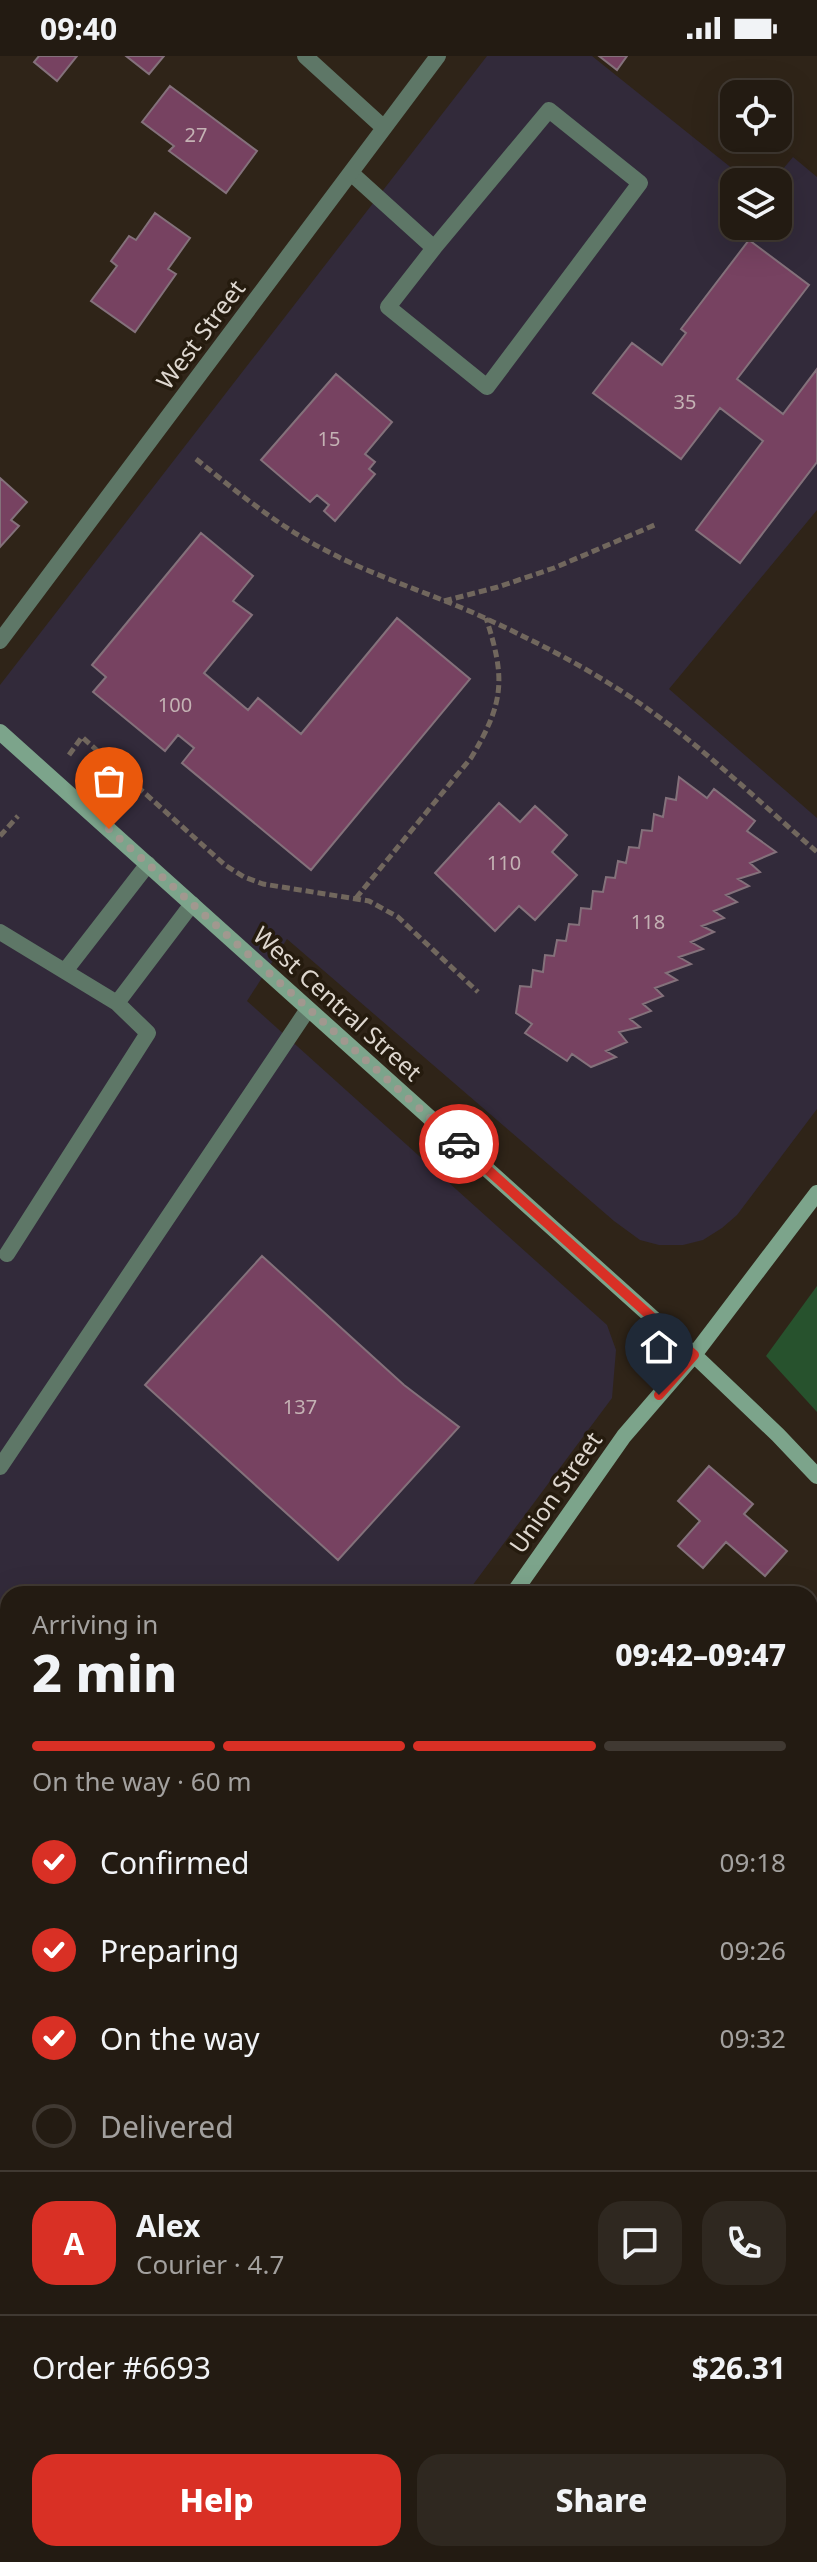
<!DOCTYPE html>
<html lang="en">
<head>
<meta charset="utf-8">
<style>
	body { margin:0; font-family:"Noto Sans",sans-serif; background:#2f2820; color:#f1f3f6; height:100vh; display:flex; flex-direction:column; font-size:30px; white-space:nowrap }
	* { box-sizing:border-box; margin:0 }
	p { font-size:26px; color:#a3a19f }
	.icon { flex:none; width:44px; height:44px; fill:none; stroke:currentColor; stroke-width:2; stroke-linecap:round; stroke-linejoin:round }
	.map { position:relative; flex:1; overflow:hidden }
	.drawer { position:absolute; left:0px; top:1530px; width:818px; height:976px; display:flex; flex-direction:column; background:#231b12; border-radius:24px 24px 0 0; box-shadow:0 8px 32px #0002,0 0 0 2px #403932 }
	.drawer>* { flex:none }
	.controls { position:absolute; left:720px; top:24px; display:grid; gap:16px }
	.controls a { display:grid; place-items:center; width:72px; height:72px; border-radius:16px; background:#231b12; box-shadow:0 8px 32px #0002,0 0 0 2px #403932; font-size:40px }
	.pin { position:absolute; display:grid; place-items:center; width:68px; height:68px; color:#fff; margin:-82px -34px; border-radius:50% 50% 50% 0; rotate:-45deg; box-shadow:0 0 8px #0007 }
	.pin .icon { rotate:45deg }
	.courier { position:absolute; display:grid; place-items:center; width:80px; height:80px; margin:-40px; border:6px solid #d93025; border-radius:50%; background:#fff; color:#222; box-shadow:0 2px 10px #0007 }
	.headline em { font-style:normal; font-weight:800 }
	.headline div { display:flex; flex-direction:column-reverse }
	.headline { display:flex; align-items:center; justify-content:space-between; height:136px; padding:0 32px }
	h1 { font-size:52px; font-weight:800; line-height:60px }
	.bar { display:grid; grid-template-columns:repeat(4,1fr); gap:12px 8px; align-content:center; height:96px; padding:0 32px }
	.bar i { height:10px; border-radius:6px; background:#403932 }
	.bar .selected { background:#d93025 }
	.bar p { grid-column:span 4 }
	.line { display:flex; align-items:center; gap:20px; padding:0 32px; border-top:2px solid #403932 }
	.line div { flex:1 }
	.round { display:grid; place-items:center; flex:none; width:84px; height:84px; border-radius:24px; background:#2f2820 }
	ol { padding:0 32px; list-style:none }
	li { display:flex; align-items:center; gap:24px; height:88px }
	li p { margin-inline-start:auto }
	li .icon { padding:8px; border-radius:50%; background:#d93025; color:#fff; stroke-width:4 }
	li:last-child { color:#a3a19f }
	li i { width:44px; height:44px; border:4px solid #403932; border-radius:50% }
	.primary-button { display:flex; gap:16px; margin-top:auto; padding:16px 32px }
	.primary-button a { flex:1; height:92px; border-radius:24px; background:#d93025; color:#fff; font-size:32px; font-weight:800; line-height:92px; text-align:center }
	.primary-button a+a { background:#2f2820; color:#f1f3f6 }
	.status { display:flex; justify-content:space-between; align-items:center; height:56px; padding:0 40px; background:#231b12; direction:ltr }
	.status svg { height:22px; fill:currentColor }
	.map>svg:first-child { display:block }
	.education { fill:#322a3a }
	.green { fill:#27522d }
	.building { fill:#774261; stroke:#84717b; stroke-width:2 }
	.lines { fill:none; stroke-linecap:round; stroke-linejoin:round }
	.path { stroke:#71675d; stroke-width:5; stroke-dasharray:8 4; stroke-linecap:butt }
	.service { stroke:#5e7767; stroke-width:16 }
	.minor { stroke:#5e7767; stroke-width:16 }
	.secondary { stroke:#7ca48b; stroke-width:16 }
	.done { stroke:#a1988f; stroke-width:8; stroke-dasharray:0 14.4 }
	.route { stroke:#d93025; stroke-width:10 }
	.labels { text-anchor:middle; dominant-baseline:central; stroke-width:7; stroke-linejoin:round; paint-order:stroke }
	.number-label { font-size:20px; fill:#c4b2b4 }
	.street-label { font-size:24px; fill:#ded7cf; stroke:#251b0e }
</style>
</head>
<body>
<div class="status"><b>09:40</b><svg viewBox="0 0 49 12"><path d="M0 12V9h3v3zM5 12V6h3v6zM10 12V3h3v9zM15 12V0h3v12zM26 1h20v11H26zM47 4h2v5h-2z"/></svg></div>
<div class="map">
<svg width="817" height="2506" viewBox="0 0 817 2506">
	<rect width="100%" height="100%" fill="#2f2418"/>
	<!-- education -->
	<path class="education" d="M487,0H592L749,126H734V170H778V126H772L793,101L817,121V454L669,633L817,762V1053L737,1159L722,1172L703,1184L683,1189H659L640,1184L614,1165L287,883L247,945L607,1269L616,1294L612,1342L466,1538H8V1982L0,1981V629Z"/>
	<!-- green -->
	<path class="green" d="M817,1230V1356L766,1300Z"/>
	<!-- building -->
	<path class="building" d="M39,0H77L57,25L34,6Z
		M126,0H164L149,18Z
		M599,0H627L617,14Z
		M170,30L257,95L226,137L169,95L174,90L142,66Z
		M155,157L190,182L168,213L176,218L135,276L91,245L117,210L111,205L129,180L136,184Z
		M749,184L809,229L737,323L783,358L817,313V406L740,507L696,474L763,385L720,352L681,403L593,337L632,287L662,309L686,277L681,273Z
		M336,318L392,366L365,398L375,406L369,413L375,418L335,465L324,455L329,449L317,439L310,446L261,404Z
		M0,422L27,446L11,464L19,470L0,491Z
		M201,477L253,520L233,545L252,559L204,617L248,654L258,642L301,678L397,562L470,623L311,814L182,707L194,692L178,679L165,695L93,636L106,621L92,609Z
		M679,721L707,742L714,733L755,765L747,775L776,796L750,807L760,816L738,823L749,830L726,839L737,846L714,855L724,862L702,870L714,876L691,886L703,893L679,901L691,908L666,917L677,924L655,932L663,940L643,948L651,955L630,963L640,971L619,976L627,986L606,995L616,1001L591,1011L572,998L567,1005L525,977L532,968L516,957L520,930L531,931L533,914L543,916L545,899L554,900L557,884L566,885L569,868L579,869L581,852L591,853L593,835L603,836L606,821L615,822L618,805L626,807L629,791L639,792L642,774L652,775L654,758L663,761L666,742L676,744Z
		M499,747L520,766L535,750L567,779L552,796L577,819L535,864L519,850L495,875L435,817Z
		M262,1200L404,1329L459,1371L338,1504L145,1329Z
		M709,1410L753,1448L744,1458L787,1495L765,1520L726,1486L703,1512L678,1490L700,1465L678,1445Z
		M817,2383V2477L810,2472V2392Z
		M0,2470L8,2476V2498H38L45,2504L44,2506H0Z
		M127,2498H160L163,2500L158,2506H136Z
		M534,2498H595L588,2506H528Z"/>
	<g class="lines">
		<!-- path -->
		<path class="path" d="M196,403C237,436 278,470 325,494C377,522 434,538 487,563C526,581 574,605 610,628C686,674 751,739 817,796
			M444,545L498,531L554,512L657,468
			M69,699L82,681L225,809L244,821L263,828L369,845L398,861L478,936
			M0,780L18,760
			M356,842L471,702C504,647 506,623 486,562"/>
		<!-- service -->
		<path class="service" d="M351,117L434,192L388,251L487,331L640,127L549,54L434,192
			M0,876L117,947L148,977L7,1198
			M65,915L148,808
			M117,947L192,848
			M0,1411L308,953"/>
		<!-- minor -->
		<path class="minor" d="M305,0L384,72
			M0,585L438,0
			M0,2019L8,2020
			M754,2498L764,2506"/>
		<!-- secondary -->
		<path class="secondary" d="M0,676L694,1299L778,1379L817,1420
			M513,1538L624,1380L694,1299L817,1137
			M0,2258L8,2247"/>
	</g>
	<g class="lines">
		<!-- done -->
		<path class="done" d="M109,773L459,1088"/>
		<!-- route -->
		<path class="route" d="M459,1088L694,1299L659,1339"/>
	</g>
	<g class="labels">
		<!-- number labels -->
		<g class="number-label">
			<text x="196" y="78">27</text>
			<text x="685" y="345">35</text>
			<text x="329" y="382">15</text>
			<text x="175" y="648">100</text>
			<text x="504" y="806">110</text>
			<text x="648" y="865">118</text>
			<text x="300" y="1350">137</text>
		</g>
		<!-- street labels -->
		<g class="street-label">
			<text transform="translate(200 278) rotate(-53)">West Street</text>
			<text transform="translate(338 947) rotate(42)">West Central Street</text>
			<text transform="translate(555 1436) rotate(-55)">Union Street</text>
		</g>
	</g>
</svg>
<div class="controls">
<a><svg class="icon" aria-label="locate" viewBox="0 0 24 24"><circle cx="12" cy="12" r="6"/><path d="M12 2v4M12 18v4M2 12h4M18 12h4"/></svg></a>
<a><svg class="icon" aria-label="layers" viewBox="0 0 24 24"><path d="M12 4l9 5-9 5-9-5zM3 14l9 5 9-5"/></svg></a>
</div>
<div class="pin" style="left:109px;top:773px;background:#ea580c"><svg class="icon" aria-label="bag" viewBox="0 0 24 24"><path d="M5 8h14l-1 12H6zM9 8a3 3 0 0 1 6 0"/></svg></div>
<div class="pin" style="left:659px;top:1339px;background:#1f2937"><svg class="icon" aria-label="home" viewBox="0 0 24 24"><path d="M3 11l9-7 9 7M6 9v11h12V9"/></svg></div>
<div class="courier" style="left:459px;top:1088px"><svg class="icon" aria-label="car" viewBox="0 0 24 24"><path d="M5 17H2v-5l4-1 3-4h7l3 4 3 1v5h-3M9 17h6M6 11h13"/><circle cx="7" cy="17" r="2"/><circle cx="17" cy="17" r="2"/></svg></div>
<section class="drawer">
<div class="headline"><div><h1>2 min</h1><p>Arriving in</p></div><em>09:42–09:47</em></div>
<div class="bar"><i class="selected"></i><i class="selected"></i><i class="selected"></i><i></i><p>On the way · 60 m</p></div>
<ol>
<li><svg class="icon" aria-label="check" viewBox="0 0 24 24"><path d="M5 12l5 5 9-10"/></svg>Confirmed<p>09:18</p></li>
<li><svg class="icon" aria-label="check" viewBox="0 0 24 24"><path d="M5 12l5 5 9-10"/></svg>Preparing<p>09:26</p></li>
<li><svg class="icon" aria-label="check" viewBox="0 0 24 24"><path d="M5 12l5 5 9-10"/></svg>On the way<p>09:32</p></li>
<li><i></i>Delivered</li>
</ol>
<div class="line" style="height:144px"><b class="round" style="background:#d93025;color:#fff">A</b><div><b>Alex</b><p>Courier · 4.7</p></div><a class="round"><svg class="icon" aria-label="chat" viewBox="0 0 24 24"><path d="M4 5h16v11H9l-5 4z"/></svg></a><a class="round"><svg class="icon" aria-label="phone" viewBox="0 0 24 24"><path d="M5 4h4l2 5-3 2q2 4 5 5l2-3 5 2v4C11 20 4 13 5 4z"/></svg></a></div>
<div class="line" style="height:104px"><div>Order #6693</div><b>$26.31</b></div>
<div class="primary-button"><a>Help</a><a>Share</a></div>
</section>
</div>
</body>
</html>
